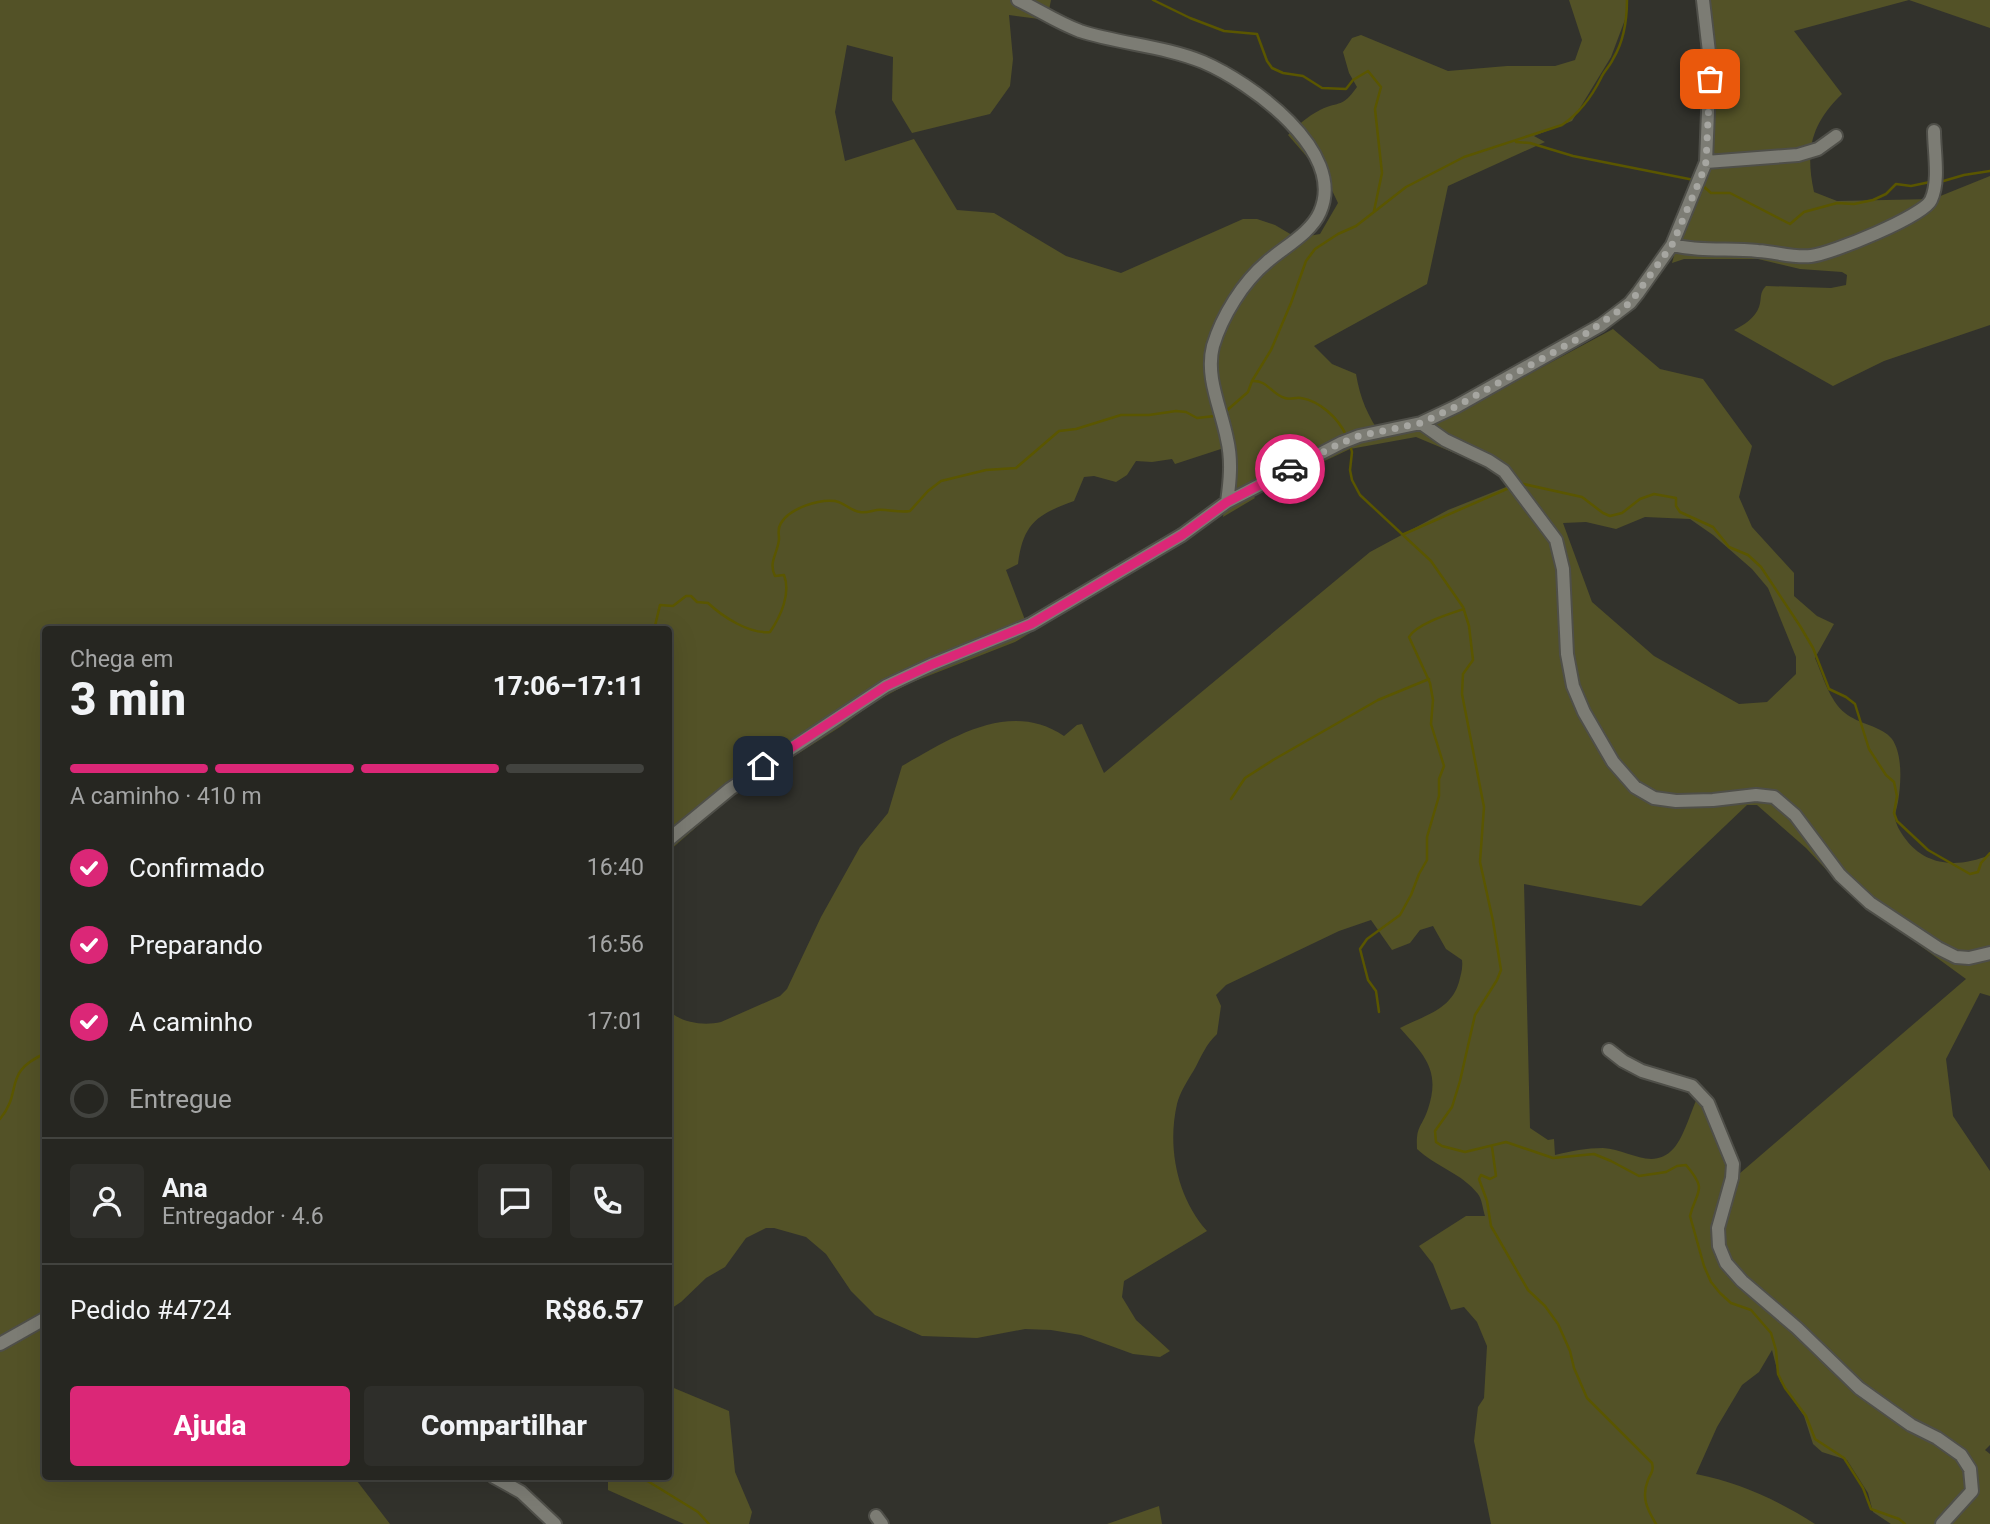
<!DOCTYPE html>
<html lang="pt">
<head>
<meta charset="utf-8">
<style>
	body { margin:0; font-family:Roboto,sans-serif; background:#2e2e2a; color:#f1f3f6; height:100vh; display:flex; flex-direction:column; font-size:26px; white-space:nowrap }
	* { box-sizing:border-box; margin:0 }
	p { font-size:23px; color:#a4a5a5 }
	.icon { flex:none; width:38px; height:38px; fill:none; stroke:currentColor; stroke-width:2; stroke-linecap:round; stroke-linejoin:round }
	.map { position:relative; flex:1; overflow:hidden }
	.sheet { position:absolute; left:42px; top:626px; width:630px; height:854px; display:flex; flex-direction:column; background:#262621; border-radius:7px; box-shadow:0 7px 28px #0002,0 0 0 2px #42433f }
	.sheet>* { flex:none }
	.pin { position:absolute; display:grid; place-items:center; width:60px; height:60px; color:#fff; margin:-30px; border-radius:14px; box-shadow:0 4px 10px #0006 }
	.courier { position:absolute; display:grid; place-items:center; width:70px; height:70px; margin:-35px; border:5px solid #db2777; border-radius:50%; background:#fff; color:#222; box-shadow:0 2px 9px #0007 }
	.head em { font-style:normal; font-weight:800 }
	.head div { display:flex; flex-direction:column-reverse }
	.head { display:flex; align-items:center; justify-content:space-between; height:119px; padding:0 28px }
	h1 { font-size:46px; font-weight:800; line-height:52px }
	.bar { display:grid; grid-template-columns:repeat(4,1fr); gap:10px 7px; align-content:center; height:84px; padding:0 28px }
	.bar i { height:9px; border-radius:5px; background:#42433f }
	.bar .current { background:#db2777 }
	.bar p { grid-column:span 4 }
	.line { display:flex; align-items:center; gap:18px; padding:0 28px; border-top:2px solid #42433f }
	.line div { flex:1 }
	.round { display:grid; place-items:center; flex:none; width:74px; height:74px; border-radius:7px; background:#2e2e2a }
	ol { padding:0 28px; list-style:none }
	li { display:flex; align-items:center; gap:21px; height:77px }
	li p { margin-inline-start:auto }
	li .icon { padding:7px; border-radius:50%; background:#db2777; color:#fff; stroke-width:4 }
	li:last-child { color:#a4a5a5 }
	li i { width:38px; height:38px; border:4px solid #42433f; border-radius:50% }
	.cta { display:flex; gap:14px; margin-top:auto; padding:14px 28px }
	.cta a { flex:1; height:80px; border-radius:7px; background:#db2777; color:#fff; font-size:28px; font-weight:800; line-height:80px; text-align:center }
	.cta a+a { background:#2e2e2a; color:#f1f3f6 }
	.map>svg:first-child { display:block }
	.green { fill:#535227; fill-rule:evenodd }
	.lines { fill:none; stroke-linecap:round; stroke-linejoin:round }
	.stream { stroke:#5a5600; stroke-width:2.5 }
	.minor-casing { stroke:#4f4f49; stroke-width:16 }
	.minor { stroke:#7c7c74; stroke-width:12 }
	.done { stroke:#a6a6a1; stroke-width:7; stroke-dasharray:0 12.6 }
	.route { stroke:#db2777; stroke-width:9 }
</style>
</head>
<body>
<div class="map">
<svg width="1990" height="1524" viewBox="0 0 1990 1524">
	<rect width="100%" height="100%" fill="#32322c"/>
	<!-- green -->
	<path class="green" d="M0,0H1051L1047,20L1009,15L1013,59L1010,86L990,114L912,133L892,100L893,57L847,45L835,112L845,161L914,139L957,210L994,213L1066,256L1121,273L1243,219H1257L1275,225L1297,238L1320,234L1338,203L1327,180L1288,135C1298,125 1308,116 1320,110C1341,100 1341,109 1357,87L1349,73L1343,52L1352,38L1361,35L1448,71L1507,66H1555L1575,60L1582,40L1569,0H1628L1626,17L1611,57L1572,121L1534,136L1545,142L1448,186L1427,284L1314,346L1332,364L1356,374C1360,398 1368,417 1382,436L1427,429L1613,329L1660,369L1703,379L1752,446L1739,497L1752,527L1794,573V596L1817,616L1834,624L1815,658C1823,676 1829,700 1845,713C1858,724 1882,726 1892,739C1903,755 1901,784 1898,802C1897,807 1895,813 1895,818C1896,825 1900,831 1904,837C1925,867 1958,868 1990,855V996L1980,993L1946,1059L1953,1116L1990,1171V1445L1985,1450L1990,1454V1524H1891L1873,1512L1868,1493L1847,1460L1822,1452L1813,1444L1804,1416L1780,1381L1772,1350L1759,1372L1742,1385L1717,1427L1696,1474C1740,1483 1778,1500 1815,1524H1491L1474,1441L1478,1407L1484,1398L1487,1346L1477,1322L1464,1307L1451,1310L1433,1264L1419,1246L1466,1216H1485C1483,1210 1482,1199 1478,1194C1463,1174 1435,1166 1417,1149C1416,1125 1421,1129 1428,1109C1441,1070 1424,1055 1400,1028C1425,1015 1451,1010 1459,982C1461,974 1463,968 1462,960L1446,949L1433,926L1420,930L1410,943L1392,950L1371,920L1339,931L1226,985L1216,995L1221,1006L1217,1034C1206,1044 1201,1057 1194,1070C1188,1080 1180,1092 1177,1104C1167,1147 1177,1198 1207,1231L1124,1281L1122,1297L1136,1320L1170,1351L1160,1357L1133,1354L1081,1335L1051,1330L1025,1329L977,1338L922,1336L875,1315L851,1291L826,1254L806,1237L774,1228H766L746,1238L725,1267L706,1278L681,1302L669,1310V1011C682,1023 704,1026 721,1022L780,996L787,989L821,917L860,847L888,813L902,766C950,739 1009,699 1064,736L1077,725L1082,724L1104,773L1370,552L1448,510L1506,487L1504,481L1490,468L1416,437L1350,449L1295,475L1251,492L1255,498L1223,517L1226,494L1224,448L1175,464L1172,459L1152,462L1136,461L1127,475L1116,482L1094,476L1084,477L1074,501C1038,514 1023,523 1018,564L1006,570L1030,633L1015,642L910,683L876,701L840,727L733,795L669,851L668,630H46V1477H350L357,1481L390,1524H0ZM1645,517L1690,519L1713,535L1752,569L1768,588L1796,657V674L1767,702L1739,704L1654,656L1592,602L1563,523L1586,522L1616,529ZM1747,805H1757L1806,848L1848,893L1966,979L1739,1174L1699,1094C1692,1108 1684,1137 1674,1148C1653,1172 1628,1149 1603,1148C1586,1148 1572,1151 1555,1155L1554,1139L1548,1140L1530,1128L1524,884L1641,906Z
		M1701,0H1990V28L1909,0L1794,31L1842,94C1811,124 1805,150 1814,192L1837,201L1933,199L1990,176V325L1884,361L1833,386L1734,330C1744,325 1755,318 1759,307C1762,298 1759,293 1766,286L1831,288L1846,285L1847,275L1842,272L1800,269L1758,259H1684L1672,263L1711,120Z
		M669,1386L729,1411L735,1472L752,1512L749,1524H684L608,1490V1477H668Z
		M1159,1506L1162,1524H1107Z"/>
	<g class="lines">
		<!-- stream -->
		<path class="stream" d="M1153,0L1190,18L1224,31L1257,34L1267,61L1272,68L1283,73L1303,76L1322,88L1346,89L1353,80L1368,71L1381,87L1375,109L1382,173L1374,211
			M1516,142L1530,143L1573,156L1694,180
			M1940,182L1964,175L1990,171
			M1702,185L1711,193H1730L1790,224L1804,212L1837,203L1854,204L1873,200L1886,194L1896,184L1911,186L1930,182
			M1252,381C1268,380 1271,394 1285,398C1290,400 1296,397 1301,398C1320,401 1338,418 1346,435
			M1225,412L1248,392L1252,381L1271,350L1291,303L1306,261L1315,249L1338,234L1356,226L1406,187L1464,157L1562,125C1580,113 1592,96 1601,78C1604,71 1610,66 1613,59C1624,41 1627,21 1627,0
			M1350,445L1352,452L1350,470L1352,480L1360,495L1431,561L1463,607L1469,626L1473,660L1463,674L1462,694L1484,807L1480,862L1493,921L1501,970L1497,980L1475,1015L1460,1081L1452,1107L1435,1131L1436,1142L1442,1146L1465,1152L1506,1142L1553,1158L1594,1154L1611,1161L1639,1176L1666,1172L1677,1166L1686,1165C1708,1191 1697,1189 1690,1216L1704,1266L1711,1282L1720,1293L1731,1303L1751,1310L1771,1333L1776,1350L1778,1374L1785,1388L1806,1416L1815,1439L1844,1458L1863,1488L1871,1509L1899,1519L1905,1524
			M1519,483L1582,497L1603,513L1610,516L1622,513L1640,499L1654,494L1676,498V506L1680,512L1713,527L1729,547L1748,555L1761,567L1800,626L1813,648L1829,689L1846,697L1855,704L1869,749L1886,775L1894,782L1897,796L1894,813L1897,821L1928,850L1970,874L1978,872L1981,863L1990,853
			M1404,534L1509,488
			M654,630L660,605L673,606L686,596H691L697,602L708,603C723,617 749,634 770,632C781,616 791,593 784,575L775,576C768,562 778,553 779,539C779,533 777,529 781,523C790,508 819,499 835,501C845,503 851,511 860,512C866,513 871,511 877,510C888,509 899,513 910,511L928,491L941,481L986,470L1016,468L1059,431L1076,429L1121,415H1149L1176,411L1186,412L1197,418L1215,416
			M1231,799L1245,778L1273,760L1378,700L1429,679
			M1379,1012L1376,991L1368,980L1360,949L1367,939L1400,915L1411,895L1419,874L1427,860V837L1439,796V779L1444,766L1431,724L1433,700L1430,683L1409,637C1416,624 1449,614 1464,609
			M0,1119C24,1090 1,1073 46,1053
			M1492,1147L1496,1176L1490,1179L1481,1175L1479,1179L1487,1201L1491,1226L1528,1290L1545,1306L1558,1324L1570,1351L1574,1368L1587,1398L1652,1463C1654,1471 1651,1473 1648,1480C1641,1497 1647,1509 1656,1524
			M641,1477L698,1512L709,1524"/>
		<!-- minor casing -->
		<g class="minor-casing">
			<path id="minor" d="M1706,162L1798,155L1818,149L1836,136
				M1672,245C1701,252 1729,248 1758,251C1776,252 1793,258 1811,256C1831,254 1924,216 1931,200C1940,181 1934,151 1934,131
				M1421,423L1445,440L1489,461L1504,471L1556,540L1563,569L1567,654L1573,686L1584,712L1613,762L1635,787L1654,798L1676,801L1713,800L1756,795L1774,797L1795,815L1840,875L1870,903L1938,948L1956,957L1969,958L1990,953
				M1227,502L1341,443L1359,436L1421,423L1457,406L1601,325L1630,303L1638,293L1672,245L1706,162L1710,61L1703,0
				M668,840L730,789L886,686L933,664L1031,624L1182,535L1227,502C1230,481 1232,460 1227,439C1221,408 1205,377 1213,346C1222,316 1243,282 1267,262C1284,247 1311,233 1320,212C1347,151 1250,82 1203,62C1164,46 1120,44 1080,31C1058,23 1039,10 1018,0
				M1609,1050L1623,1061L1642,1071L1692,1086L1708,1103L1733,1164L1732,1178L1718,1228L1719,1246L1726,1263L1742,1281L1797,1328L1859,1388L1911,1425L1937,1438L1961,1455L1970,1469L1972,1491L1942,1524
				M0,1344L46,1318
				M494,1477L521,1492L555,1524
				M876,1516L882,1524"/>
		</g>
		<!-- minor -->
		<use href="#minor" class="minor"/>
	</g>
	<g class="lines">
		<!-- done -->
		<path class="done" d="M1290,469L1341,443L1359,436L1421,423L1457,406L1581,337L1630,303L1672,245L1701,177L1706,162L1710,79"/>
		<!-- route -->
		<path class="route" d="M763,766L886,686L933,664L1031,624L1182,535L1227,502L1290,469"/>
	</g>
</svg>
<div class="pin" style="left:1710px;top:79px;background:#ea580c"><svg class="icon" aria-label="bag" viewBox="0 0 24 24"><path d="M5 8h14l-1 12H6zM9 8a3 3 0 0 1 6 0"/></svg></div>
<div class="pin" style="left:763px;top:766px;background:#1f2937"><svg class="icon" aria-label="home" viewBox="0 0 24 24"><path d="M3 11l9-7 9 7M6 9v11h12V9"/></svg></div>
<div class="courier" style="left:1290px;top:469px"><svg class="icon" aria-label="car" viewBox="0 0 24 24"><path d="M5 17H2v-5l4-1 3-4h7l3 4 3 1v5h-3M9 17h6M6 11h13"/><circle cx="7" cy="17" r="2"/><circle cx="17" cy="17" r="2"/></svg></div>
<section class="sheet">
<div class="head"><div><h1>3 min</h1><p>Chega em</p></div><em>17:06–17:11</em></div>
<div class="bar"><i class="current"></i><i class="current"></i><i class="current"></i><i></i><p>A caminho · 410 m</p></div>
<ol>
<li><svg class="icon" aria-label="check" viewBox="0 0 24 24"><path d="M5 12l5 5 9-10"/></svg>Confirmado<p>16:40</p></li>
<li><svg class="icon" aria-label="check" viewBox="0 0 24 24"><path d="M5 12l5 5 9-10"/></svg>Preparando<p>16:56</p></li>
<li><svg class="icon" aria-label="check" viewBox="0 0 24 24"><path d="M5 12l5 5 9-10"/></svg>A caminho<p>17:01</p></li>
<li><i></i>Entregue</li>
</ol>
<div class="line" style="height:126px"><a class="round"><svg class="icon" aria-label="person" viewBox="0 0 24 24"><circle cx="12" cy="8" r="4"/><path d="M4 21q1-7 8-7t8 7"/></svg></a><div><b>Ana</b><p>Entregador · 4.6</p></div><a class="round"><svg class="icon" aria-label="chat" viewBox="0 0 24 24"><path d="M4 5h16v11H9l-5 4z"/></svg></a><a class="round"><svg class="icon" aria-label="phone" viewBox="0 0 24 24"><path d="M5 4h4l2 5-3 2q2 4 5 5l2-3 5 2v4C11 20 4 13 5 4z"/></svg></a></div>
<div class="line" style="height:91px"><div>Pedido #4724</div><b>R$86.57</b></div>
<div class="cta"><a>Ajuda</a><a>Compartilhar</a></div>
</section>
</div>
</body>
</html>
